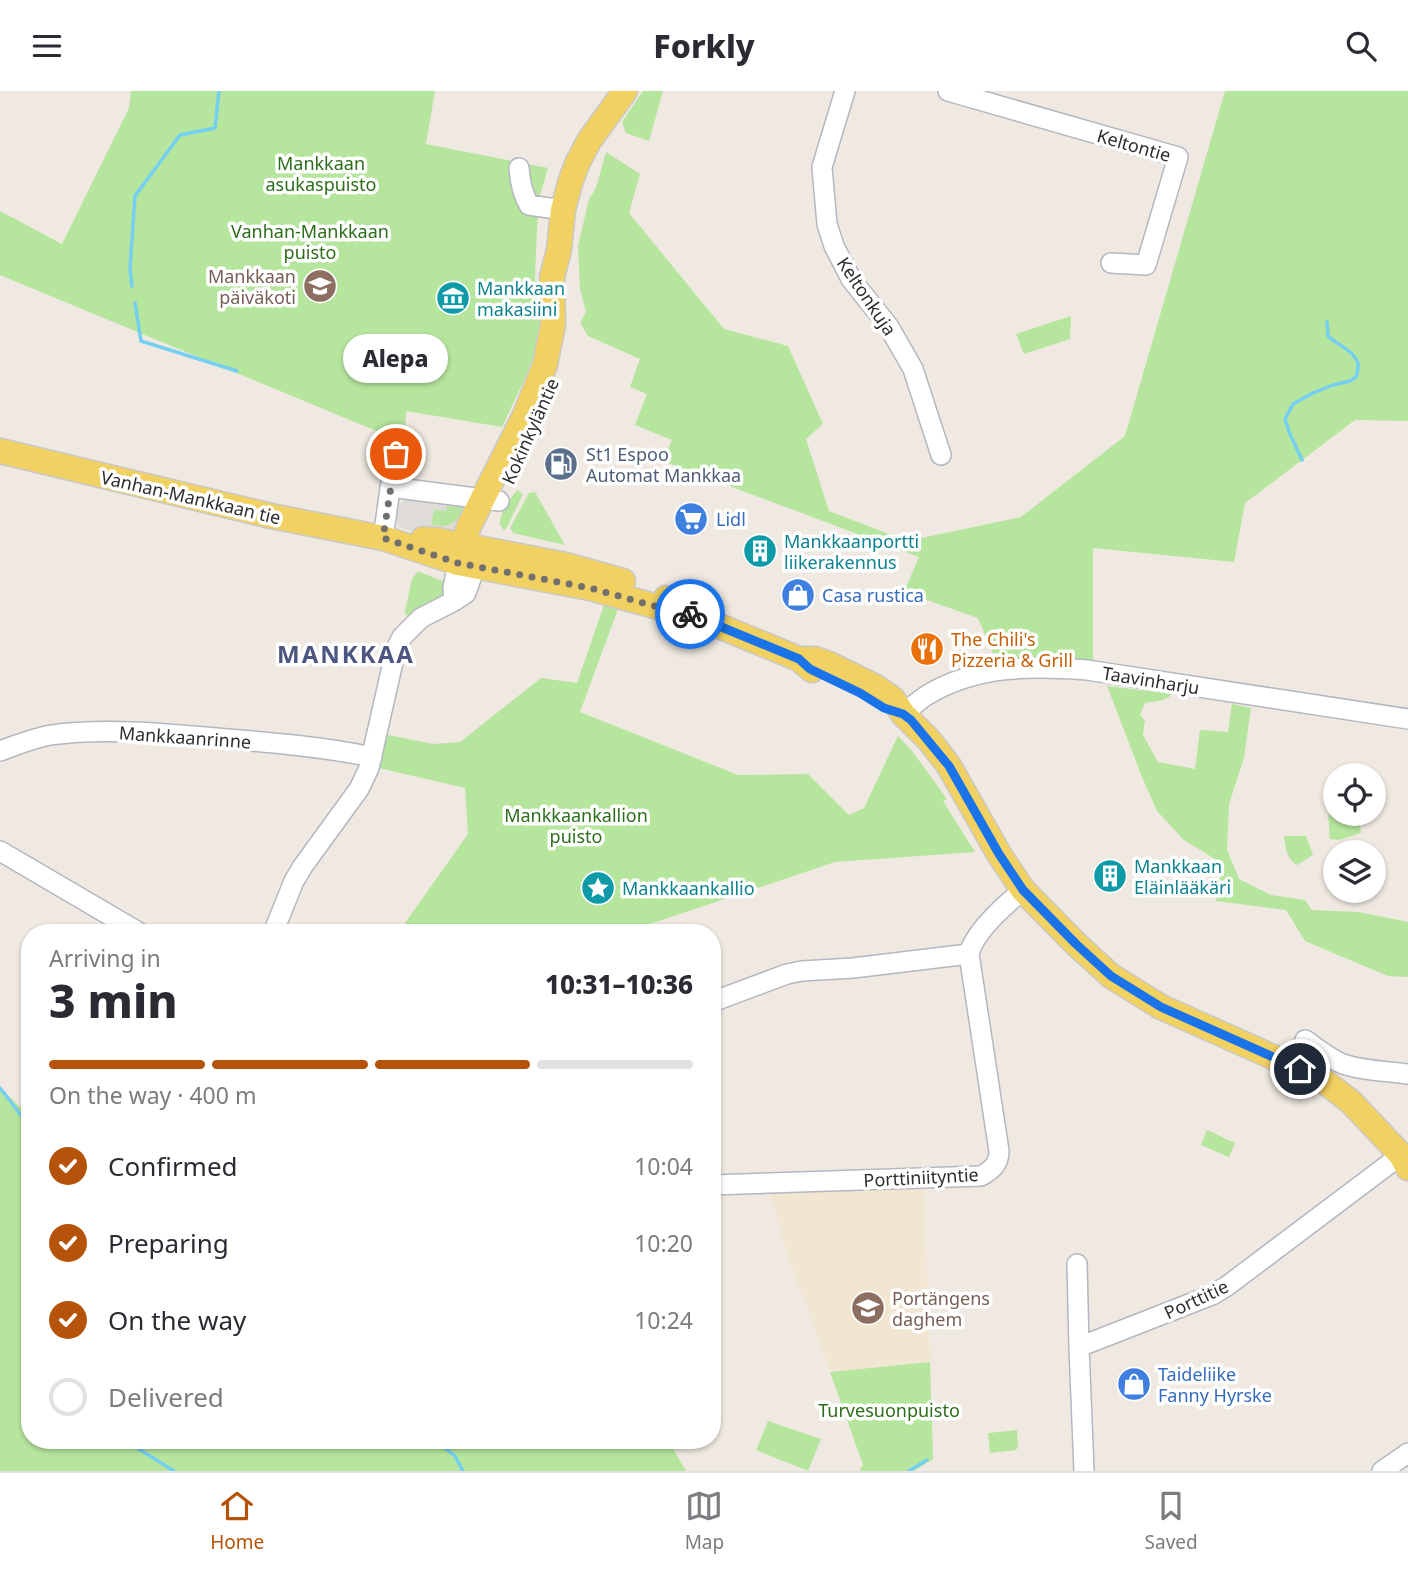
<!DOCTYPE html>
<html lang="en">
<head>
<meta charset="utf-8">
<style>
	body { margin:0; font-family:"Noto Sans",sans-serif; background:#f2f2f3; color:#2b2b33; height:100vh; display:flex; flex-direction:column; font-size:26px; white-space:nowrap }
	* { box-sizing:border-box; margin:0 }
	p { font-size:23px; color:#7c7c81 }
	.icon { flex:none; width:38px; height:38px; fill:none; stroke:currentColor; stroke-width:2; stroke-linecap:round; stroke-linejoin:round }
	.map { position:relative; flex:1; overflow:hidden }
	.details { position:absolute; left:21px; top:833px; width:700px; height:525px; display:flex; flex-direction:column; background:#fff; border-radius:28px; box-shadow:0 2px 5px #0004 }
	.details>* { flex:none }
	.tools { position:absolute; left:1323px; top:672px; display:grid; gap:14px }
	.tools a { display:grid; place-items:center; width:63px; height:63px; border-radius:50%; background:#fff; box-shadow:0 2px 5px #0004; font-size:35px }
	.pin { position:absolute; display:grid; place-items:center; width:60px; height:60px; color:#fff; margin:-30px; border:4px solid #fff; border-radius:50%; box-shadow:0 2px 7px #0007 }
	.courier { position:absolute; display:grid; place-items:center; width:70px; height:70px; margin:-35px; border:5px solid #1a73e8; border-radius:50%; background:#fff; color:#222; box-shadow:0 2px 9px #0007 }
	.bubble { position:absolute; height:49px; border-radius:24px; background:#fff; box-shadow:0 2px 5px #0004; font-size:23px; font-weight:800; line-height:49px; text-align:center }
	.head em { font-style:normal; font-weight:800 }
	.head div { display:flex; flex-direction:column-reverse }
	.head { display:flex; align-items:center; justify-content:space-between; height:119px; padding:0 28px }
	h1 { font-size:46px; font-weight:800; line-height:52px }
	.bar { display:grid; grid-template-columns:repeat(4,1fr); gap:10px 7px; align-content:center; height:84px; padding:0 28px }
	.bar i { height:9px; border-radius:5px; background:#e1e1e2 }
	.bar .current { background:#b45309 }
	.bar p { grid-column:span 4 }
	ol { padding:0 28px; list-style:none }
	li { display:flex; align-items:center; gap:21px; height:77px }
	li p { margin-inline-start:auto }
	li .icon { padding:7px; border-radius:50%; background:#b45309; color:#fff; stroke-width:4 }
	li:last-child { color:#7c7c81 }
	li i { width:38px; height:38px; border:4px solid #e1e1e2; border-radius:50% }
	header { display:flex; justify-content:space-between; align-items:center; height:91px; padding:0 28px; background:#fff; font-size:32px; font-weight:800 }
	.tab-bar { display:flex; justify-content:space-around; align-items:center; height:98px; border-top:2px solid #e1e1e2; background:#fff; font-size:19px; color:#7c7c81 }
	.tab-bar a { display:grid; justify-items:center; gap:4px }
	.tab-bar .current { color:#b45309 }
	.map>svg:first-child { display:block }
	.education { fill:#f0e6d1 }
	.green { fill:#b6e59e }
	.plaza { fill:#dfdcd8; fill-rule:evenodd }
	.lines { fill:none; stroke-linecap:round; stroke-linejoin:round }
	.stream { stroke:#75cff0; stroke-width:3.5 }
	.minor-casing { stroke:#b4b7c1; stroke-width:22 }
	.major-casing { stroke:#c9c9c9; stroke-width:27 }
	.minor { stroke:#fff; stroke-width:19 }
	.major { stroke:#f2d163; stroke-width:24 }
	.done { stroke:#726f6d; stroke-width:7; stroke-dasharray:0 12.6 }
	.route { stroke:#1a73e8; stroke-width:9 }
	.labels { text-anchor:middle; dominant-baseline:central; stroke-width:7; stroke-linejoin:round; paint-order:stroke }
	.street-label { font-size:18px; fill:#2e2e2e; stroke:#fff }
	.park-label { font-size:18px; fill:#2c6e1b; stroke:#fff }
	.education-label { font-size:18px; fill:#785e54; stroke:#fff; text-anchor:end }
	.culture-label { font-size:18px; fill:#0d838f; stroke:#fff; text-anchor:start }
	.service-label { font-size:18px; fill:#4e5e75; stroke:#fff; text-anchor:start }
	.shop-label { font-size:18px; fill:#366cbe; stroke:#fff; text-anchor:start }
	.food-label { font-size:18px; fill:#c56008; stroke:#fff; text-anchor:start }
	.district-label { font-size:24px; font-weight:bold; letter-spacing:2px; fill:#4d5680; stroke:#fff }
</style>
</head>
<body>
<header><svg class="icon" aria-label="menu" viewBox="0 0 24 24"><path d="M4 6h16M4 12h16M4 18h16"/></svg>Forkly<svg class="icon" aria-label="search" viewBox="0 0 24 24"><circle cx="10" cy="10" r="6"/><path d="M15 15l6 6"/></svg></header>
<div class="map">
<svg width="1408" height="1380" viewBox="0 0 1408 1380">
	<rect width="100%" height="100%" fill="#efe9e1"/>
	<!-- education -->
	<path class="education" d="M924,1094L930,1271L830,1281L788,1164L768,1098Z"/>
	<!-- green -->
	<path class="green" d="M131,0H435L426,53L548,77L539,108L537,138L535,186L541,231L537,255L526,285L502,336L406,320L404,364L377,360L379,341L0,184V120L62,153L129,17Z
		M643,0H663L649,50L626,42L622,31Z
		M1225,0H1408V330L1355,329L1245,412L1234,471L1093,457V574H998L978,527L904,501L919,466L663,370L672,349L635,334L647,303L630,296L640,268L588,245L580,232L586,221L580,197L578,155L589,108L596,97L606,61L640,83L629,122L724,238L788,255L823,333L806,348L829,420L907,450L1021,426L1125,345Z
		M1071,225L1070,248L1024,263L1016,243Z
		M517,399L523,403L506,438L504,439L500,434C500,419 508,411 517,399Z
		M535,401L565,454L513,442L510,437L529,402Z
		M447,415L462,416L463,418C455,435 450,437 431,434L434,418Z
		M417,481H420L447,492C447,511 425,518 411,527L406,524L405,520L412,488Z
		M604,514L618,518L580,621L738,684L808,683L849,724L864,717L898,645L912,660L947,708L943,710L975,761L835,771L623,842H398L468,743L465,697L379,677L383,643L433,653L460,651L541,587L577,592Z
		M1107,595L1172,603C1166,611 1154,610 1145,612L1140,624L1145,629L1143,644L1158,671L1195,678L1200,639L1228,641L1232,613L1251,617L1244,667L1229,713L1227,759L1239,788L1271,804L1305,809L1312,819L1359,821L1408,831V886L1388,885L1305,850L1286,819L1216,810L1221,779L1215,768L1184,749L1157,720L1142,686Z
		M1359,723L1361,742L1339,749L1330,748L1328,724Z
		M1284,745H1306L1313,764L1297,774C1286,767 1286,758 1284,745Z
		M0,996L30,1026V1349H668L686,1380H0Z
		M1207,1039L1235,1052L1229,1066L1201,1054Z
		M930,1271L933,1368L914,1380H859L863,1374L830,1281Z
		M768,1330L821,1348L808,1380L756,1359Z
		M1017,1339L1018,1356L1016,1359L990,1362L988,1342Z"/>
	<!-- plaza -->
	<path class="plaza" d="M406,407L474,412L457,440L438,445L404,438L398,435L396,423L399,414ZM447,415L462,416L463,418L458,428L447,435L431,434L434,419L446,420Z"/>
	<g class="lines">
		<!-- stream -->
		<path class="stream" d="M132,195L130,177L135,105L180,44L215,37L219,0
			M135,212L141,250L237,280
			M1302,369L1289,341L1285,328L1293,313L1313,302L1333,294L1350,290L1356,286C1357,282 1359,277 1358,273C1355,260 1336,253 1328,245L1327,231
			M0,997L30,1036
			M435,1349L455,1365L463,1380
			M126,1350L174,1380
			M909,1380L927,1369"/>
		<!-- minor casing -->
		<g class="minor-casing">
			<path id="minor" d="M845,0L822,76L827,133L834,155L851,188L889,236L913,278L941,364
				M948,0L1178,66L1146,174L1111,172
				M519,77C520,91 522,102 529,114L563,119
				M390,396L499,410
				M383,447L395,363
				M454,510L453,497L458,472
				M903,623C912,616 920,608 929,603C978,574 1033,575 1087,579L1408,628
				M0,660C17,654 33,647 51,644C105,636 173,643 228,648C276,652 324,656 372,666
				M0,760L140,842
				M273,842L294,790L303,775L359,698L369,677L391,580L396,558L402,546L421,527L454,510L466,502L475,476
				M712,911L787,883L802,880L853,877L969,863
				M1305,949C1317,957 1330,968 1343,973C1364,980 1386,980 1408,983
				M712,1094L981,1085C992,1079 999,1073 999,1060L969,863C974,841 1006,813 1023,799
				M1077,1173L1079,1256
				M1084,1380L1079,1256L1212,1204L1227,1195L1401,1064
				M1382,1380L1408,1362"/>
		</g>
		<!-- major casing -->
		<g class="major-casing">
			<path id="major" d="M0,360L271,425L383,447L458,472L590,497L658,516L679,518
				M423,448L437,449L566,474L623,490
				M459,468L469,435L525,324L545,274L553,234L552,186L559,159L563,119L570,92L577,73L589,50L625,0
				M666,507L683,520L799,568L812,579
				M799,568H815L829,573L876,596L893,608L903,623L930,650L949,675L999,763L1023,799L1076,853L1111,885L1161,916L1320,987L1351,1011L1401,1064L1408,1077"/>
		</g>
		<!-- minor -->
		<use href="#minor" class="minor"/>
		<!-- major -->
		<use href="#major" class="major"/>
	</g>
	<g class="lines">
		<!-- done -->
		<path class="done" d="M396,363L383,447L458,472L590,497L658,516L679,518L690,523"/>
		<!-- route -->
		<path class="route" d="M690,523L799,568L810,578L860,602L884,617L903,623L911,629L949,675L999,763L1023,799L1076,853L1111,885L1161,916L1300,978"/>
	</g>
	<!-- icons -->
	<defs>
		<g id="school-disc" transform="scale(1.75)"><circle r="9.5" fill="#8d6e63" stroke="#fff"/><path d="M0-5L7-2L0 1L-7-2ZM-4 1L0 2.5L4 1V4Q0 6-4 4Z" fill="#fff"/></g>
		<g id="museum-disc" transform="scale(1.75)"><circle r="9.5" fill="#0f9aa8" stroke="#fff"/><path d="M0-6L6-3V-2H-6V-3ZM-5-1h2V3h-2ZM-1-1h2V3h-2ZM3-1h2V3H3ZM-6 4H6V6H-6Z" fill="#fff"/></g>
		<g id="fuel-disc" transform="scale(1.75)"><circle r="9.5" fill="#5c6f8a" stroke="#fff"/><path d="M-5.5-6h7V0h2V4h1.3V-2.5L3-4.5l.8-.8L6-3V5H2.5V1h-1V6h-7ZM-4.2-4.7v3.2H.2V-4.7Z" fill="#fff"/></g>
		<g id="supermarket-disc" transform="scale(1.75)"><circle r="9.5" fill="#3f7fe0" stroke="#fff"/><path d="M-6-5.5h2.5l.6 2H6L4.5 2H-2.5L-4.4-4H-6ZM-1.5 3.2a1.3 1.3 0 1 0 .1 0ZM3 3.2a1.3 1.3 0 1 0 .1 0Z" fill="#fff"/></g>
		<g id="building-disc" transform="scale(1.75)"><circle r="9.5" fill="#0f9aa8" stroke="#fff"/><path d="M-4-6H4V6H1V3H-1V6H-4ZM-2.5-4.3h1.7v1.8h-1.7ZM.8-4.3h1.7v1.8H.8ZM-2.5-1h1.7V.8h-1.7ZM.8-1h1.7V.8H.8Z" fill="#fff"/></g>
		<g id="shop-disc" transform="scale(1.75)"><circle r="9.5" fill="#3f7fe0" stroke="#fff"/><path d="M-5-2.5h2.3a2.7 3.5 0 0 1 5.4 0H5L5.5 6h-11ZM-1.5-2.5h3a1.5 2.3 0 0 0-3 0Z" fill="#fff"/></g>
		<g id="restaurant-disc" transform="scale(1.75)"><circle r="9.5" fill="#e8710a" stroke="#fff"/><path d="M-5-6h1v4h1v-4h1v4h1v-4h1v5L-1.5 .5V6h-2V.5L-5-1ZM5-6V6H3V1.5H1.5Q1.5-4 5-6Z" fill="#fff"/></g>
		<g id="sight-disc" transform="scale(1.75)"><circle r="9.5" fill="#0f9aa8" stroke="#fff"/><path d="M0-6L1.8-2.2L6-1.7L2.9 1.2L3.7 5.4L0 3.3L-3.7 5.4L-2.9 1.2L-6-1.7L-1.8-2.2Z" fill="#fff"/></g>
	</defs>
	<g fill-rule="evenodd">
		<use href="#school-disc" x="320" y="195"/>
		<use href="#museum-disc" x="453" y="207"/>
		<use href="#fuel-disc" x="561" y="373"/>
		<use href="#supermarket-disc" x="691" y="428"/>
		<use href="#building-disc" x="760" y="460"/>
		<use href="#shop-disc" x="798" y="504"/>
		<use href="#restaurant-disc" x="927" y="558"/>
		<use href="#building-disc" x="1110" y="785"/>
		<use href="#sight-disc" x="598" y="797"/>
		<use href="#school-disc" x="868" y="1217"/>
		<use href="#shop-disc" x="1134" y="1293"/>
	</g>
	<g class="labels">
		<!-- street labels -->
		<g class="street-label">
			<text transform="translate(1134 54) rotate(16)">Keltontie</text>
			<text transform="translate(867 205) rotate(56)">Keltonkuja</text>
			<text transform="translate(530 340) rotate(-66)">Kokinkyläntie</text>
			<text transform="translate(191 406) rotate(13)">Vanhan-Mankkaan tie</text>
			<text transform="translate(1151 589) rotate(9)">Taavinharju</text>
			<text transform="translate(185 646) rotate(4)">Mankkaanrinne</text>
			<text transform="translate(921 1086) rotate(-3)">Porttiniityntie</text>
			<text transform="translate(1196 1208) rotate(-25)">Porttitie</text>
		</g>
		<!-- park labels -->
		<g class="park-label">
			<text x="321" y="72">Mankkaan<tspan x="321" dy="21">asukaspuisto</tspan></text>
			<text x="310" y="140">Vanhan-Mankkaan<tspan x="310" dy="21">puisto</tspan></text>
			<text x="576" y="724">Mankkaankallion<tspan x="576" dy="21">puisto</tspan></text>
			<text x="889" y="1319">Turvesuonpuisto</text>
		</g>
		<!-- education labels -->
		<g class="education-label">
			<text x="296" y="185">Mankkaan<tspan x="296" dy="21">päiväkoti</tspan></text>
			<text x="892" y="1207" text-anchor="start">Portängens<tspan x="892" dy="21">daghem</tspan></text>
		</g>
		<!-- culture labels -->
		<g class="culture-label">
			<text x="477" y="197">Mankkaan<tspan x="477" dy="21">makasiini</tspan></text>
			<text x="784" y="450">Mankkaanportti<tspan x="784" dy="21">liikerakennus</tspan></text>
			<text x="1134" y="775">Mankkaan<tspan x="1134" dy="21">Eläinlääkäri</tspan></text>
			<text x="622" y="797">Mankkaankallio</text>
		</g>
		<!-- service labels -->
		<g class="service-label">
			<text x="586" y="363">St1 Espoo<tspan x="586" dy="21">Automat Mankkaa</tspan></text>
		</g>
		<!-- shop labels -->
		<g class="shop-label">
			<text x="716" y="428">Lidl</text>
			<text x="822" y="504">Casa rustica</text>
			<text x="1158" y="1283">Taideliike<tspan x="1158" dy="21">Fanny Hyrske</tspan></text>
		</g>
		<!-- food labels -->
		<g class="food-label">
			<text x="951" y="548">The Chili's<tspan x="951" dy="21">Pizzeria &amp; Grill</tspan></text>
		</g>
		<!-- district labels -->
		<g class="district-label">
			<text x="346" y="562">MANKKAA</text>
		</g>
	</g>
</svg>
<div class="tools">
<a><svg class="icon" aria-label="locate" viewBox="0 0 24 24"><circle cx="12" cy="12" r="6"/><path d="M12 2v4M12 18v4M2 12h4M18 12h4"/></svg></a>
<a><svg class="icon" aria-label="layers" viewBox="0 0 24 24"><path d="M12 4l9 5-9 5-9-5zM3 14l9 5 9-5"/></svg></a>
</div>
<div class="pin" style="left:396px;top:363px;background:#ea580c"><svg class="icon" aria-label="bag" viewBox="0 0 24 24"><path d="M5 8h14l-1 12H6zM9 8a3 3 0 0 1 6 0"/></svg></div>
<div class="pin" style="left:1300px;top:978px;background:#1f2937"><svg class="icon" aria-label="home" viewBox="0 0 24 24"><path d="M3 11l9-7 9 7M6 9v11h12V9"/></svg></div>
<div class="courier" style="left:690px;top:523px"><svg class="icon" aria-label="bike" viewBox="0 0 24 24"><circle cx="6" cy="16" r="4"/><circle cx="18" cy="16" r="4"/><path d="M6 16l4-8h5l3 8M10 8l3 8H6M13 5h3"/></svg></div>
<div class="bubble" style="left:343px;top:243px;width:105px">Alepa</div>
<section class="details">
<div class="head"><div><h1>3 min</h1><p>Arriving in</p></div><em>10:31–10:36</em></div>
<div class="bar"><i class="current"></i><i class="current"></i><i class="current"></i><i></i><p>On the way · 400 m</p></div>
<ol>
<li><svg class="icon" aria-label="check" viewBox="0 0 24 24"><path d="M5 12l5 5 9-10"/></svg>Confirmed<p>10:04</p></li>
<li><svg class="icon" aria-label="check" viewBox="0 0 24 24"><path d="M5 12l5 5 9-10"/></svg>Preparing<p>10:20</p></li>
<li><svg class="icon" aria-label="check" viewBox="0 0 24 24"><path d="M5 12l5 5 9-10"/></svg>On the way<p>10:24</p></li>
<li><i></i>Delivered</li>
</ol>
</section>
</div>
<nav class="tab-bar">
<a class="current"><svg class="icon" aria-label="home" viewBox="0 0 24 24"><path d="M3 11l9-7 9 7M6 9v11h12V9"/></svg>Home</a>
<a><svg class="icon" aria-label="map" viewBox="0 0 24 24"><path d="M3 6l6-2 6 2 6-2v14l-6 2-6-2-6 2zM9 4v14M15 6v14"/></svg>Map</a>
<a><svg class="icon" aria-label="saved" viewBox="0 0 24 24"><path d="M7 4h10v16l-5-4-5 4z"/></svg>Saved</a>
</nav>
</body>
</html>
